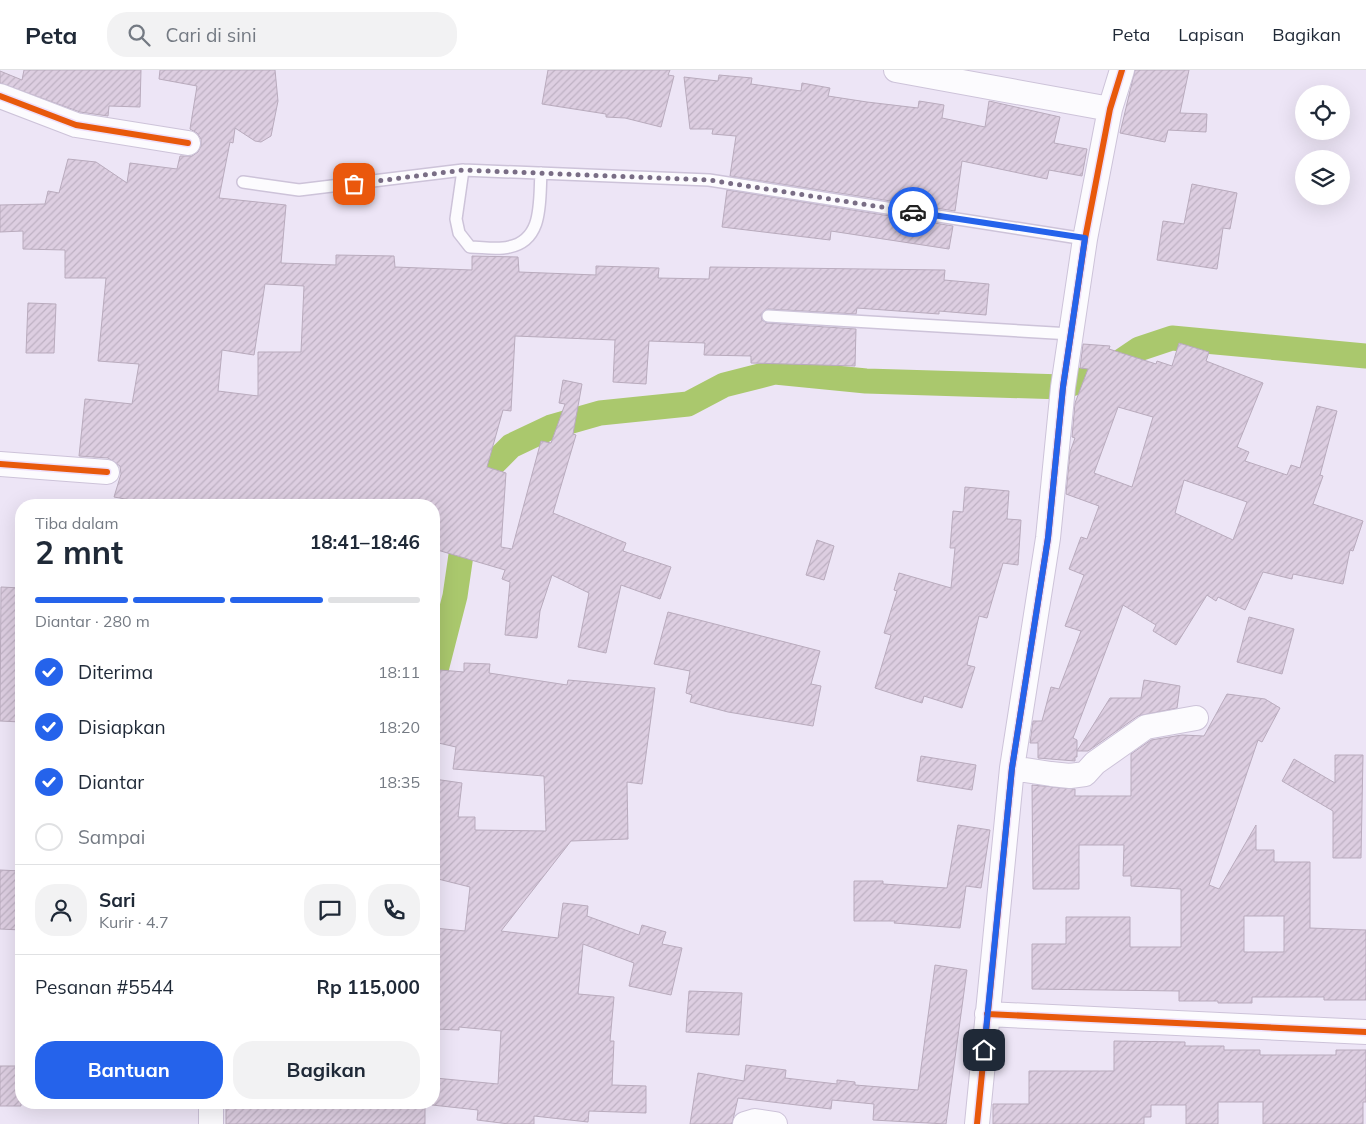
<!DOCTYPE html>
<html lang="id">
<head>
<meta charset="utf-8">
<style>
	body { margin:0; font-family:Mulish,sans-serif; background:#f2f2f3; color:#1f2937; height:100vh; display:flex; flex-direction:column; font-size:19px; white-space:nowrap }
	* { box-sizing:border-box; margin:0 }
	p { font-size:16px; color:#747a83 }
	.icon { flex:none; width:28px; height:28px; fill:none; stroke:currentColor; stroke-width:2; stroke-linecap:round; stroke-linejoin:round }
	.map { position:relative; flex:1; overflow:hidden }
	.side { position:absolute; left:15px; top:429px; width:425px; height:610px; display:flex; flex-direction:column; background:#fff; border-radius:20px; box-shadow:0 5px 20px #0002 }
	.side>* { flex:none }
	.controls { position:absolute; left:1295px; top:15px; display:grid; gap:10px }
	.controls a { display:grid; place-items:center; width:55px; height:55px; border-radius:50%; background:#fff; box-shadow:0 5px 20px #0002; font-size:25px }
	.pin { position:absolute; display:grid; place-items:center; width:42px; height:42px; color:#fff; margin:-21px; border-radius:10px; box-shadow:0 2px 8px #0006 }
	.courier { position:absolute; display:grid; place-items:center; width:50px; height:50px; margin:-25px; border:4px solid #2563eb; border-radius:50%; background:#fff; color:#222; box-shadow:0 1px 6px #0007 }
	.summary em { font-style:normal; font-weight:700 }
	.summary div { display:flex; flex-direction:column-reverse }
	.summary { display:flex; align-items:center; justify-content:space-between; height:85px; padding:0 20px }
	h1 { font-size:32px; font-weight:700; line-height:38px }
	.bar { display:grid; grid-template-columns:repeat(4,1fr); gap:8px 5px; align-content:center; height:60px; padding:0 20px }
	.bar i { height:6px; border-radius:4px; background:#e0e1e3 }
	.bar .active { background:#2563eb }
	.bar p { grid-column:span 4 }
	.line { display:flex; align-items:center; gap:12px; padding:0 20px; border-top:1px solid #e0e1e3 }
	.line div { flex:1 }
	.round { display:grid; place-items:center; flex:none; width:52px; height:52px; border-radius:20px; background:#f2f2f3 }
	ol { padding:0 20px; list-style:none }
	li { display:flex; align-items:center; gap:15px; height:55px }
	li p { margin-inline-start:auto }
	li .icon { padding:5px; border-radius:50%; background:#2563eb; color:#fff; stroke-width:4 }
	li:last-child { color:#747a83 }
	li i { width:28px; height:28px; border:2px solid #e0e1e3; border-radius:50% }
	.button { display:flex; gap:10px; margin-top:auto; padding:10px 20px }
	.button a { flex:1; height:58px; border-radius:20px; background:#2563eb; color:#fff; font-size:20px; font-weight:700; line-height:58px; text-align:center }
	.button a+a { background:#f2f2f3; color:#1f2937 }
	header { display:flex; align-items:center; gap:30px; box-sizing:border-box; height:70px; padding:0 25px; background:#fff; border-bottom:1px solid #e0e1e3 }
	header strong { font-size:24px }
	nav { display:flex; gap:28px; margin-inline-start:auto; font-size:18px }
	.search { width:350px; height:45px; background:#f2f2f3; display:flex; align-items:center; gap:12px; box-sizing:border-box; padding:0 18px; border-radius:20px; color:#747a83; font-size:19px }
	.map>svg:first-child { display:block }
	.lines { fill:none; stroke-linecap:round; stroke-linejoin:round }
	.canal { stroke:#aac86d; stroke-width:25 }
	.building { fill:url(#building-hatch); stroke:#b9abbd; fill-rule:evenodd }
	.service-casing { stroke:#cdc3d9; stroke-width:14 }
	.minor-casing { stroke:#cdc3d9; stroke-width:26 }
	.service { stroke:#fcfbfe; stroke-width:11 }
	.minor { stroke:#fcfbfe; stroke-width:24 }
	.cycleway-casing { stroke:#eddffc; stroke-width:9 }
	.cycleway { stroke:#e8590c; stroke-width:6 }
	.done { stroke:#796d85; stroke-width:5; stroke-dasharray:0 9 }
	.route { stroke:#2563eb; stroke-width:6 }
</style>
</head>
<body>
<header>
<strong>Peta</strong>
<div class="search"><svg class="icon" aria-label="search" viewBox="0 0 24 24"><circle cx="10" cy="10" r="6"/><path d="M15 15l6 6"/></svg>Cari di sini</div>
<nav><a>Peta</a><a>Lapisan</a><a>Bagikan</a></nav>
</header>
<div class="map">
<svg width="1366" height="1054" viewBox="0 0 1366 1054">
	<defs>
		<pattern id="building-hatch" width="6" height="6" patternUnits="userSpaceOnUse" patternTransform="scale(1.25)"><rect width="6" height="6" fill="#ddcee1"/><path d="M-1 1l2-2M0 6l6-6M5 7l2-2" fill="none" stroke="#beb1c3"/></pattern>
	</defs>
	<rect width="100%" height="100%" fill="#ede5f6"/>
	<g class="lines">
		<!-- canal -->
		<path class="canal" d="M434,608L455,526L462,478L463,443L476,411L511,376L551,357L600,343L688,334L724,315L775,302L866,311L1063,317L1105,302L1139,279L1172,268L1366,286"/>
	</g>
	<!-- building -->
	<path class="building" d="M24,0H141L140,37L109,36L108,46L80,42L0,13V1L22,10Z
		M160,0H275L278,31L271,66L261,72L255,71L235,58L233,73L230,72L219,128L286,135L281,193L336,195V185L394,186L395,197L472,200V186L518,187L519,202L596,205V196L659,198L658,208L709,209L710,197L945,200L944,210L989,214L986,245L939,241V244L857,238L856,244L768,239L761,245L762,250L767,253L856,259L855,296L751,293V286L704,285L705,273L649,271L646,314L613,312L615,270L515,266L511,341L503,340L487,397L506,403L501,477L512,479L541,371L551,373L565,334L559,333L563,310L582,314L573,364L576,365L553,443L626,473L623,481L671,497L660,529L621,515L606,583L578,577L589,523L552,505L540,541L537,568L505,565L510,512L502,509L505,500L434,479V435H288L265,431V435H158L114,427L121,404L120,396L108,388L79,386L85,329L132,334L139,294L98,291L106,208H65V180L23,179V161L0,162V135L45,134L48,121L59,123L68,89L96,92L127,113L130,93L177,99L180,86H192L198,82L201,76V69L197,63L190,59L197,16L159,9ZM265,214L304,216L301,282H258V326L218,321L222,280L254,285Z
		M548,0H670L668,5L674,6L661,57L625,48L606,47V44L542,34Z
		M1135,0H1189L1180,43L1207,44L1206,62L1168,60L1165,72L1120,63Z
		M719,5L752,8L751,14L801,21L802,13L830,18L828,26L867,32L918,38L919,31L944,35L942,48L985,57L989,31L1060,47L1054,73L1087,79L1082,106L1049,100L1047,109L962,91L955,141L730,106L736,66L712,64L713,59H690L684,7L718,11Z
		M1192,114L1237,123L1230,159L1223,158L1217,199L1157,190L1163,151L1184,154Z
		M727,120L953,156L949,179L831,161L830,170L722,157Z
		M28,233L56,234L54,283H26Z
		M1179,273L1209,282L1206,291L1263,313L1237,377L1249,382L1245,391L1287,405L1291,395L1300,398L1317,336L1337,341L1320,405L1323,406L1313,434L1363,451L1353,481L1350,480L1343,514L1293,504L1292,509L1263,502L1245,540L1218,527L1216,531L1207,525L1176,575L1153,561L1156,555L1123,535L1073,668L1077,670V687H1075V691L1038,688V673H1030L1033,651H1042L1051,617L1059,619L1081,561L1065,556L1084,505L1069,499L1081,467L1087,469L1099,436L1066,424L1070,382L1075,368L1072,367L1075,333L1088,299L1080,298L1083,274L1110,276L1109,279L1156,294L1157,291L1172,296ZM1118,337L1153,347L1132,417L1094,403ZM1184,410L1247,432L1233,470L1175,443Z
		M965,417L1009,421L1007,449L1021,450L1018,495L1003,493L987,548L979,546L967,595L975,597L962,638L924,626L922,633L875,618L891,565L884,563L897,521L894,520L899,503L951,518L955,478H950L953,441L963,442Z
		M817,470L834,476L824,510L806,505Z
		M1,517L21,518V652L0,651Z
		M668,542L820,581L811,614L821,616L813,656L728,642L690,632L692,625L686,623L690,601L654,594Z
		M1249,547L1294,559L1282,604L1237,592Z
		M464,593L490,594L489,603L567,615L568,610L655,618L642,714L627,712L628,769L571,771L501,861L558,868L563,833L588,836L587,846L639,865L642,855L666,862L662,874L682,878L671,925L629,916L634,893L583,874L578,924L614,927L610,971H614L612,1015L646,1016V1043L589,1041L588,1052L534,1046V1054H509L477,1050L478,1040L432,1035L435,1008L498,1014L501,961L459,957V960L434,959V858L465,861L470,817L434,808V709L462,713L458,747H475V760L546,761L544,706L453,699L456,677L434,672V644H436L440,600L464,602Z
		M1144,610L1180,616L1177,638L1138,646L1088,681H1077L1110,628H1141Z
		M1227,624L1265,629L1280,638L1262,672L1258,670L1209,815L1219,819L1256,755V780H1274V792H1310V858L1366,860V930H1324V927H1252V933H1218V931H1179V921L1032,919V874H1066V847H1130V877H1181V819L1131,816V806H1123L1124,775H1079V819H1033L1032,715L1075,719V726H1131V684L1151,670L1182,665L1204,666ZM1244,846H1284V882H1244Z
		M1335,685H1363L1361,788H1333V741L1282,711L1294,689L1335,713Z
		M921,686L976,695L972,720L917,711Z
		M958,755L990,760L981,818L966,816L960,858L894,853L895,851H854V811H883V814L947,818Z
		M0,800L21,801V860L0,859Z
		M935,895L967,900L946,1054L873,1050L874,1034L832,1030L831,1039L738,1028L732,1054H690L698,1003L744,1011L746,995L786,1000L785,1008L837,1014V1010L855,1012V1015L918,1020Z
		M689,921L742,923L739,965L686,962Z
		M1114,971L1185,972V976H1224V980H1260V985H1336V980H1366V1032H1363V1054H1263V1032H1218V1054H1186V1035H1151V1047H1144V1054H993V1034H1029V1001H1114Z
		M0,996H21V1036H0Z
		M226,1032H340V1035L425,1032V1054H226Z"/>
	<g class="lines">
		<!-- service casing -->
		<g class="service-casing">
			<path id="service" d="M463,100L456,149L459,163L470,177C482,177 497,180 509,177C544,170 539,131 541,103
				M243,112L299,120L463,100L709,110L1085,169
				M768,246L1071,264"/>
		</g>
		<!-- minor casing -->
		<g class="minor-casing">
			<path id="minor" d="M896,0L1110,39
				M0,26L76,55L188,73
				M0,394L107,402
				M1012,698L1051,704L1070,706L1085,704L1095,693L1146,657L1196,648
				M987,944L1366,962
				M211,1035V1054
				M745,1054L755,1051L775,1054
				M977,1054L1012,698L1048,468L1063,317L1085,169L1110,39L1122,0"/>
		</g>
		<!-- service -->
		<use href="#service" class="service"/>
		<!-- minor -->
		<use href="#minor" class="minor"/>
		<!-- cycleway casing -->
		<g class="cycleway-casing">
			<path id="cycleway" d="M0,26L76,55L188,73
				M0,394L107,402
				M987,944L1366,962
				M977,1054L1012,698L1048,468L1063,317L1085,169L1110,39L1122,0"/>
		</g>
		<!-- cycleway -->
		<use href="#cycleway" class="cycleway"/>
	</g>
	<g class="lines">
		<!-- done -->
		<path class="done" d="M354,114L463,100L709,110L913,142"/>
		<!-- route -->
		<path class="route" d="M913,142L1085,168L1063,317L1048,468L1012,698L984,980"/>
	</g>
</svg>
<div class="controls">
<a><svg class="icon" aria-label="locate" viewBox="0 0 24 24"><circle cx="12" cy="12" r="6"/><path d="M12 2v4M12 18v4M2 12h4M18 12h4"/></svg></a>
<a><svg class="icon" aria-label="layers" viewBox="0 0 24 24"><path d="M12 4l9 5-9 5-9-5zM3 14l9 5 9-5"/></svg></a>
</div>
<div class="pin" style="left:354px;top:114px;background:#ea580c"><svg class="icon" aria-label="bag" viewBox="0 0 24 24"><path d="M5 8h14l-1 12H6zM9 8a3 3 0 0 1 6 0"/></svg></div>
<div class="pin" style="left:984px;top:980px;background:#1f2937"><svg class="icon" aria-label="home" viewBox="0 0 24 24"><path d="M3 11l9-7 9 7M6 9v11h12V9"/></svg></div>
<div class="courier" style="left:913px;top:142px"><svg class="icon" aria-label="car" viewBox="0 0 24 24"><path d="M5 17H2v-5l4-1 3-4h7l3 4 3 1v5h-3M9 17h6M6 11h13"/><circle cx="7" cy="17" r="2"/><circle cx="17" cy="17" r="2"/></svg></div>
<section class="side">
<div class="summary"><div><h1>2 mnt</h1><p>Tiba dalam</p></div><em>18:41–18:46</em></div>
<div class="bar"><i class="active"></i><i class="active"></i><i class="active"></i><i></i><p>Diantar · 280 m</p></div>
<ol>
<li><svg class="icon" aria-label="check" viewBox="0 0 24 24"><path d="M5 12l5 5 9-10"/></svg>Diterima<p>18:11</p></li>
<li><svg class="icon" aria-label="check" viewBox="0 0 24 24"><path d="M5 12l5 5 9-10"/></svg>Disiapkan<p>18:20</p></li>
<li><svg class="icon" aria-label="check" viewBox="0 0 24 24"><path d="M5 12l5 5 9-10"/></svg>Diantar<p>18:35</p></li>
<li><i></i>Sampai</li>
</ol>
<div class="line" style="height:90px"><a class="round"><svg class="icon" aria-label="person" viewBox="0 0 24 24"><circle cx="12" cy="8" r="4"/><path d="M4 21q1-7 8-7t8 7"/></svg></a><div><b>Sari</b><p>Kurir · 4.7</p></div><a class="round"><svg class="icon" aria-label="chat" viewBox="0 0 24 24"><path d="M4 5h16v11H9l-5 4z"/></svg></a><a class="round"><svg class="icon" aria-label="phone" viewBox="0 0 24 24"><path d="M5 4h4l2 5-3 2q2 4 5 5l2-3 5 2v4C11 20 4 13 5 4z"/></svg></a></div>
<div class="line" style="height:65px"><div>Pesanan #5544</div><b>Rp 115,000</b></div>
<div class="button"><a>Bantuan</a><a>Bagikan</a></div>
</section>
</div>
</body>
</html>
